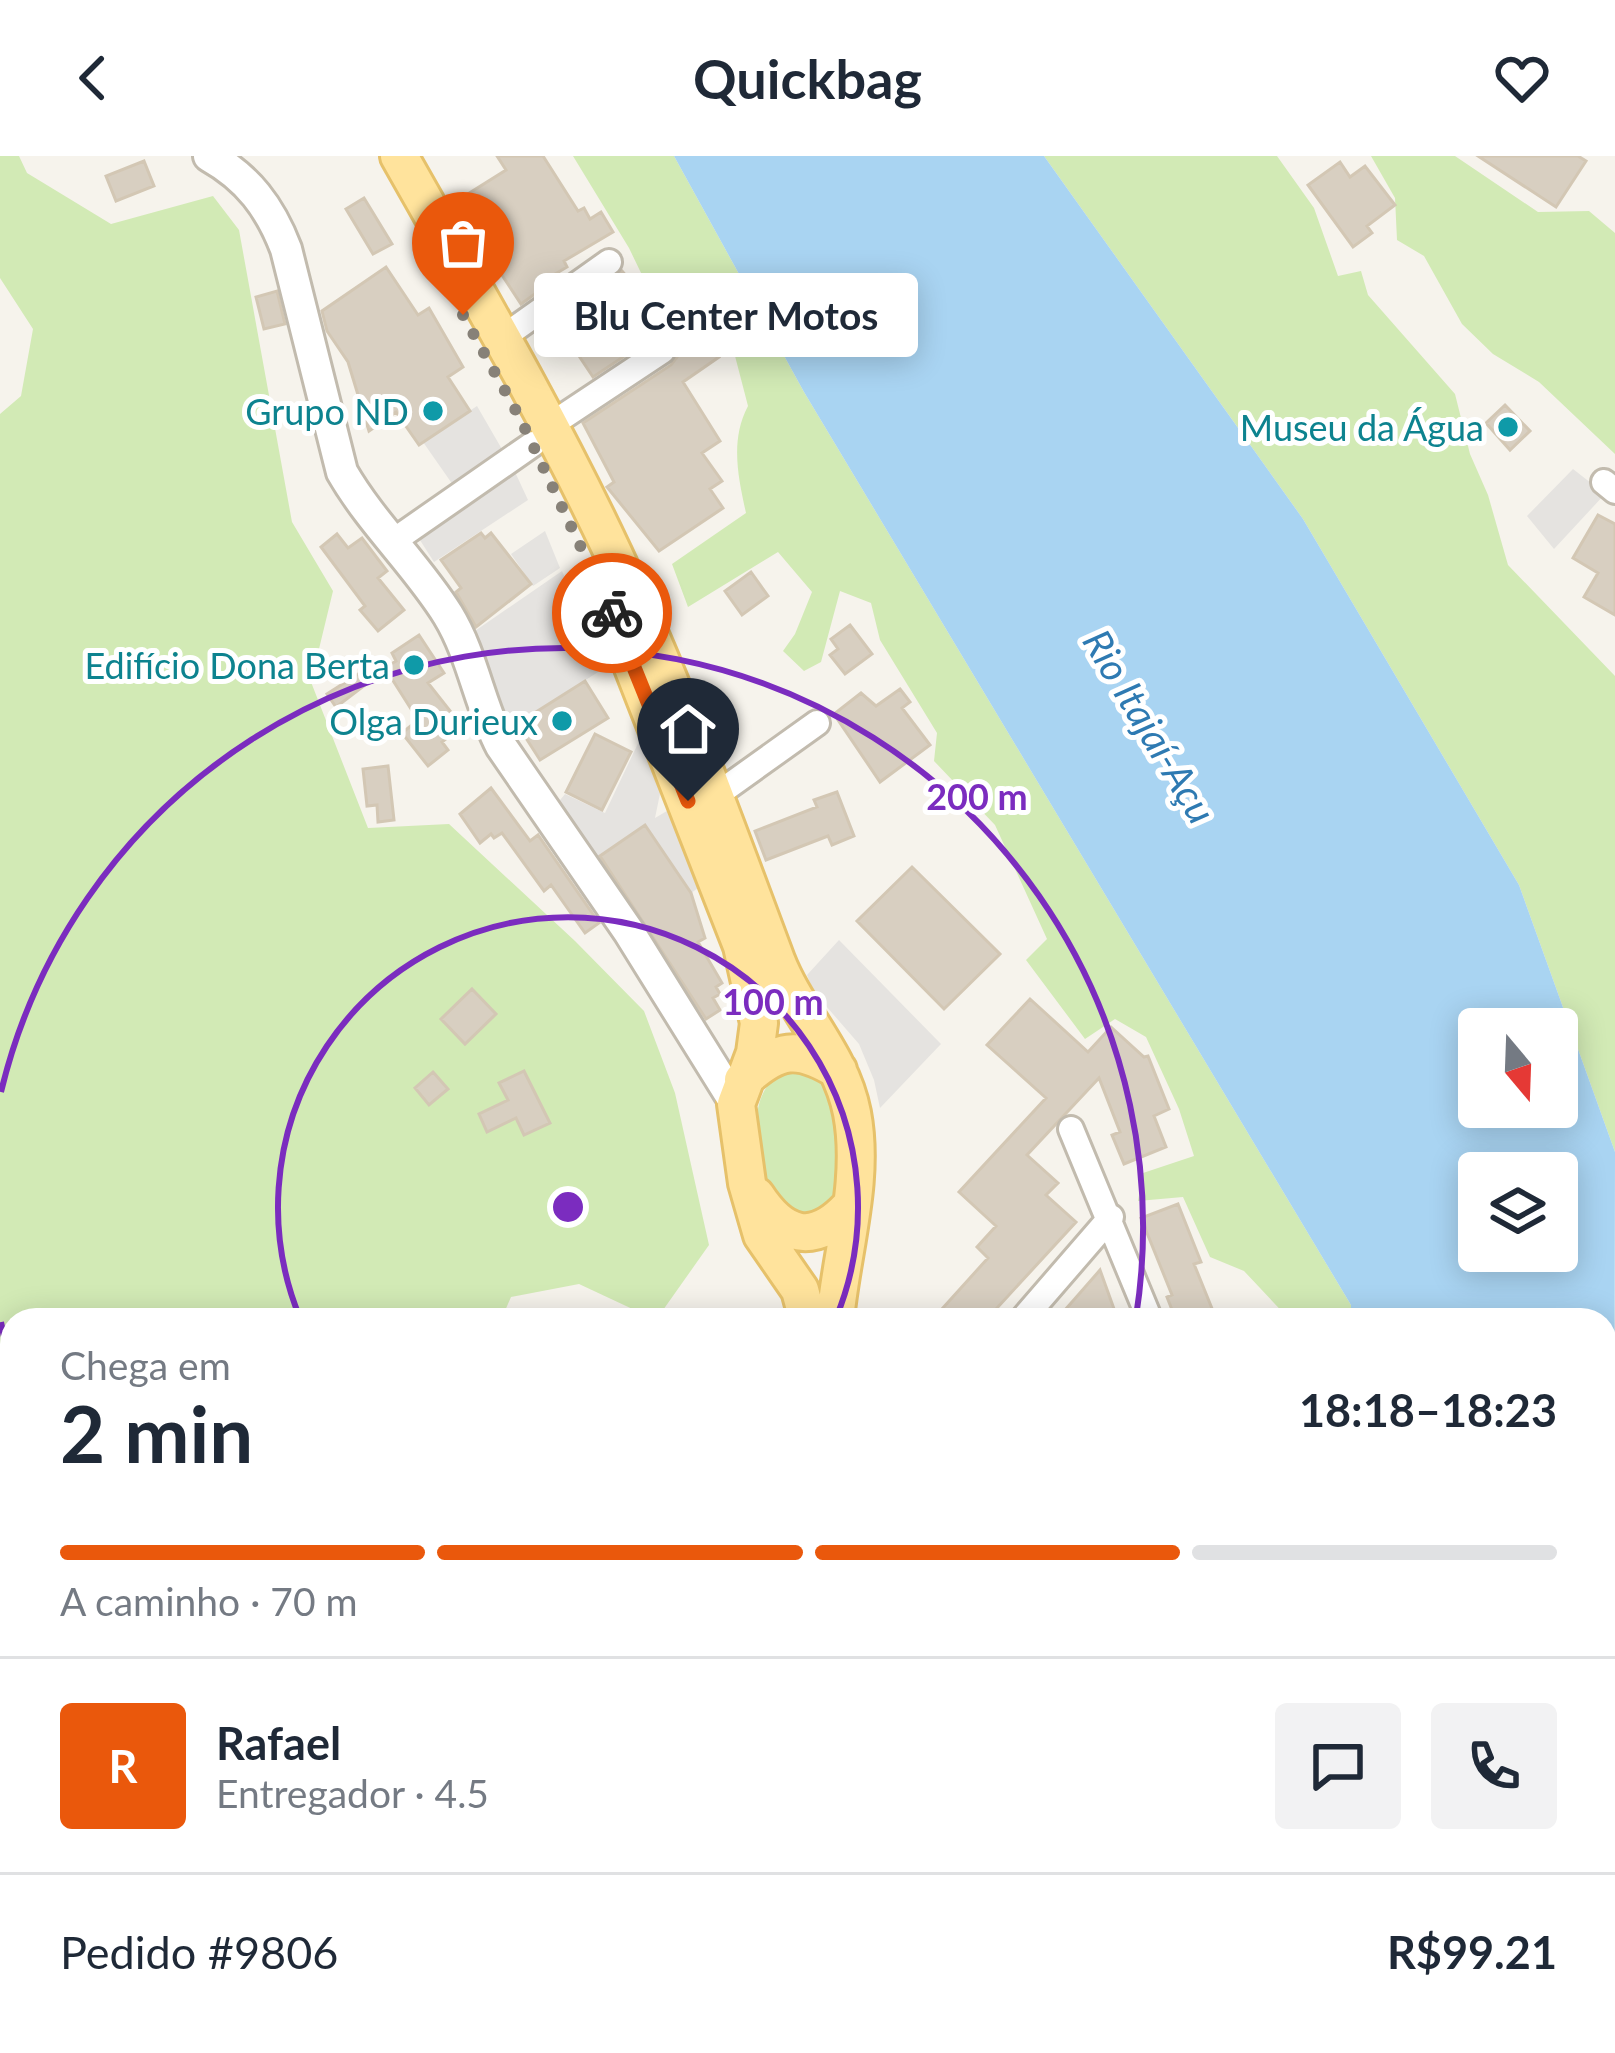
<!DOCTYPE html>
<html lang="pt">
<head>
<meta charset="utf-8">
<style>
	body { margin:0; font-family:Lato,sans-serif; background:#f2f2f3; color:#1f2937; height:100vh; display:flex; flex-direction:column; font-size:45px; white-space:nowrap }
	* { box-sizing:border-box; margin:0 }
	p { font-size:39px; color:#747a83 }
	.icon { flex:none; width:66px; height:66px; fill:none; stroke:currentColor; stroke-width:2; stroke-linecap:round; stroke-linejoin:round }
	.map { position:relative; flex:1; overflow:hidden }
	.details { position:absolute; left:0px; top:1152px; width:1617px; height:747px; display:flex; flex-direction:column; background:#fff; border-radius:36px 36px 0 0; box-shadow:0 6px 30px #0003 }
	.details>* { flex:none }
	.needle { width:78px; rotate:161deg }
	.buttons { position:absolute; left:1458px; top:852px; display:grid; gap:24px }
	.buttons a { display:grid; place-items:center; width:120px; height:120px; border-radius:12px; background:#fff; box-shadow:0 6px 30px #0003; font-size:60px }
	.pin { position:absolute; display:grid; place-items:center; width:102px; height:102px; color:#fff; margin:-123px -51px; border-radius:50% 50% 50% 0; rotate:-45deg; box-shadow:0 0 12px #0007 }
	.pin .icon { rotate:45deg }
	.courier { position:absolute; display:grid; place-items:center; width:120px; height:120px; margin:-60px; border:9px solid #ea580c; border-radius:50%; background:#fff; color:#222; box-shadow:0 3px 15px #0007 }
	.bubble { position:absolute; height:84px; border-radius:12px; background:#fff; box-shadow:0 6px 30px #0003; font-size:39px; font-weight:700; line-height:84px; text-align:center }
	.summary em { font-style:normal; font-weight:700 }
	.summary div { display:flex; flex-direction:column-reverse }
	.summary { display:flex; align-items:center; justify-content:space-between; height:204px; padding:0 60px }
	h1 { font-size:78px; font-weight:700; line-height:90px }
	.bar { display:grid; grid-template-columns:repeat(4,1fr); gap:18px 12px; align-content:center; height:144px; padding:0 60px }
	.bar i { height:15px; border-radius:9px; background:#e0e1e3 }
	.bar .active { background:#ea580c }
	.bar p { grid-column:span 4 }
	.line { display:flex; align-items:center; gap:30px; padding:0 60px; border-top:3px solid #e0e1e3 }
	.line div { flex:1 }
	.round { display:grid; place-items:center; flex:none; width:126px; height:126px; border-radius:12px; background:#f2f2f3 }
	header { display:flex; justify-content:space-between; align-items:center; height:156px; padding:0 60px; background:#fff; font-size:54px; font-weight:700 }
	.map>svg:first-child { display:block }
	.green { fill:#d2eab5 }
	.parking { fill:#e5e3e0 }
	.water { fill:#a9d4f2; fill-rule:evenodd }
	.building { fill:#d8cfc1; stroke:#d3c7b4; stroke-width:3 }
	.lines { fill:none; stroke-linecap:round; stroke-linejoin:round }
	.minor-casing { stroke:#c2bbae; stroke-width:30 }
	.tertiary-casing { stroke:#c2bbae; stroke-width:36 }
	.primary-casing { stroke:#e6c16a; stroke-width:42 }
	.minor { stroke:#fff; stroke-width:24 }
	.tertiary { stroke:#fff; stroke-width:30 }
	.primary { stroke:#ffe39c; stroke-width:36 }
	.done { stroke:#878178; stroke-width:12; stroke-dasharray:0 21.6 }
	.route { stroke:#ea580c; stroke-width:15 }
	.ring { fill:none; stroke:#7b2cbf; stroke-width:6 }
	.culture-dot { fill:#0f9aa8; stroke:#fff; stroke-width:4.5 }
	.labels { text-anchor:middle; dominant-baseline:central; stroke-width:10; stroke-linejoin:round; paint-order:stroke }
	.culture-label { font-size:36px; fill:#0d838f; stroke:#fff; text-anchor:end }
	.water-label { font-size:39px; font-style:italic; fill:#2e7ab2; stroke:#fff }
	.centre { fill:#7b2cbf; stroke:#fff; stroke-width:6 }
	.ring-label { font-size:36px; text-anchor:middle; font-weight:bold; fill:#7b2cbf; stroke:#fff; stroke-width:10; stroke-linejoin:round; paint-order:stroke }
</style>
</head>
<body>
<header><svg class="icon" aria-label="back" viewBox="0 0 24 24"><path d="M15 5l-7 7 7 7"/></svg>Quickbag<svg class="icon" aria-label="heart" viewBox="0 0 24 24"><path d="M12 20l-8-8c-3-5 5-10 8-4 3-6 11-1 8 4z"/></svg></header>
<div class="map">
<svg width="1615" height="1897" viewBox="0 0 1615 1897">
	<rect width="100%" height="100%" fill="#f6f3ec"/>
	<!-- green -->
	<path class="green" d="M0,0H19L27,17L111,68L213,40L239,74L292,366L333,435L311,526L368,672L449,668L575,785L644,855L675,937L709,1089L656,1164L579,1128L511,1141L501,1164H12V1696L0,1687V258L21,240L33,173L0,122Z
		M573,0H674L804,236L1351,1149V1164H1290L1244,1115L1210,1101L1183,1041L1138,1045L1143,1017L1194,1000L1179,953L1146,881L1115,863L1085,883L1026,804L1047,783L995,669L934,605L937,577L880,484L871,447L840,435L821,506L804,515L783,495L795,478L812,436L778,396L688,451L672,408L746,357C738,321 730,284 748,250L735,200L739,173L718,145L666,182L652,159L656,148L629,92Z
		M1044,0H1277L1314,52L1338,120L1361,115L1368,139L1455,238L1470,298L1488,339L1508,409L1615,520V996L1519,729L1303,363Z
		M1371,0H1455L1538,56L1589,55L1615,77V298L1539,226L1493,198L1462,168L1424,100L1397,84L1395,42Z
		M781,915C797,915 815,916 825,931C841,957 847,1030 830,1055L799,1063L768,1036C761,990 741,949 781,915Z
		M0,1842L12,1846V1887H109L131,1897H0Z
		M563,1887H778L784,1897H569Z"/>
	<!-- parking -->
	<path class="parking" d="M477,250L503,295L453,329L423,286Z
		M1573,313L1605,338L1554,393L1527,360Z
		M515,316L528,344L434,406L418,381Z
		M545,375L560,412L533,430L511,398Z
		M562,415L606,511L507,574L472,477Z
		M642,579L662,628L655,662L672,652L704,728L691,737L645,669L592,705L556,649L565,638L605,657Z
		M839,784L941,888L880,952L874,924L859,888L813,835L807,819Z"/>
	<!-- water -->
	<path class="water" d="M674,0H1044L1303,363L1519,729L1615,996L1613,1897H1244L1247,1887H1605V1164H1351V1149L804,236ZM1479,873H1557V951H1479ZM1479,1017H1557V1095H1479Z"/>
	<!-- building -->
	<path class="building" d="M497,0H543L578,55L584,52L590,63L601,56L613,76L564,105L567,111L540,127L543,132L521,148L492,104L500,99L463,41L506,14Z
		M1478,0H1578L1586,5L1556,51Z
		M144,5L154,30L116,45L106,20Z
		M1340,6L1350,21L1365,10L1395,49L1367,70L1372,77L1353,91L1308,29Z
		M364,42L392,88L373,98L346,53Z
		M386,111L418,159L429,152L463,211L448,221L470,255L419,289L396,256L369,275L348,206L327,175L322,155Z
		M622,115L646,143L634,152L653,181L593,221L571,188L559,195L545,172Z
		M277,135L285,168L264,173L256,141Z
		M699,172L719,201L683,226L720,285L702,297L722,325L710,333L723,352L659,395L607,331L614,326L583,267L671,209L677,201L676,187Z
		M1505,249L1530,275L1510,294L1486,267Z
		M1598,359L1615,368V459L1584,441L1598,417L1573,402Z
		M481,377L485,382L491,377L531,428L476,471L456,436L461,432L441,404Z
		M337,378L348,392L362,382L387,415L378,422L404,454L378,475L360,454L365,450L321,391Z
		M751,416L768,440L742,459L725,435Z
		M850,469L872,498L845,518L830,499L838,493L831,483Z
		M419,479L444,517L428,527L462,570L442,586L448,594L428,610L402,577L418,564L385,512L396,505L392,497Z
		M366,513L373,523L336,551L327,538Z
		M585,525L608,562L540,604L517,568Z
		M900,533L910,546L902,552L930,589L880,626L834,558L861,537L876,550Z
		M595,578L631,596L602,654L566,636Z
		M388,610L394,664L378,666L377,649L367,650L363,613Z
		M491,632L530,685L538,679L599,767L585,777L551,729L544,735L502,677L494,682L491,678L480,687L460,658Z
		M837,636L854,680L832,689L828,680L766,704L755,675L817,651L814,644Z
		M645,669L691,737L705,782L698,786L722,827L716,831L720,838L713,842L720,854L706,863L600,700Z
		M912,711L1000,798L944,853L857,765Z
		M472,833L496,858L465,888L441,863Z
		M1030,843L1088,896L1111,871L1144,901L1148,900L1169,953L1154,960L1166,991L1124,1008L1112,979L1120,976L1099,922L1027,999L1058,1027L1046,1039L1076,1066L986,1164H932L988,1102L977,1091L996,1070L959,1036L1046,942L987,889Z
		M524,915L550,967L524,979L516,962L487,976L479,958L508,944L499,927Z
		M433,916L448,933L429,949L415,932Z
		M1178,1048L1201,1106L1194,1108L1215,1160L1206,1164H1176L1167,1141L1172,1139L1141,1062Z
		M1100,1114L1118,1164H1056L1072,1146Z"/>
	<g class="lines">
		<!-- minor casing -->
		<g class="minor-casing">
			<path id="minor" d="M502,182L609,106
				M549,270L662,195
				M1604,326L1615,335
				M392,386L533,288
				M715,640L817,567
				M1071,973L1150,1164
				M1022,1164L1111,1061
				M152,1887L171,1897
				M748,1887L757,1897
				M1062,1897L1066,1887"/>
		</g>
		<!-- tertiary casing -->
		<g class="tertiary-casing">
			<path id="tertiary" d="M209,0C248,22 270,51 286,93L342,316C372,368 417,409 448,459C473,500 479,548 501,590L629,776L736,948"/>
		</g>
		<!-- primary casing -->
		<g class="primary-casing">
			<path id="primary" d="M399,0C473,131 550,262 614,399C676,531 725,668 776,804C797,858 841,899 852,957C865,1025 841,1096 835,1164
				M611,455L742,790L759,867L755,897L736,948L747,1027L762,1079L800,1134L808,1164
				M743,924C778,892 797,889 838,914
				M756,1040C783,1081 813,1090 849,1052
				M806,1897L807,1887
				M834,1897V1887"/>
		</g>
		<!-- minor -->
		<use href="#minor" class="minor"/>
		<!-- tertiary -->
		<use href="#tertiary" class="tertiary"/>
		<!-- primary -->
		<use href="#primary" class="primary"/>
	</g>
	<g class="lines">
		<!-- done -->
		<path class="done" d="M463,159L520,262L612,457"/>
		<!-- route -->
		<path class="route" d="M612,457L688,645"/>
	</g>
	<!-- distance rings -->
	<g class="ring">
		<path d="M300 1162A290 290 0 1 1 836 1162"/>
		<path d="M11 1211A579 579 0 0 1 1 1166M1 936A579 579 0 0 1 1136 1161"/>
	</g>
	<!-- markers -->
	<g class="culture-dot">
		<circle cx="433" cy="255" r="12"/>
		<circle cx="1508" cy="271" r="12"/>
		<circle cx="414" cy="509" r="12"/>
		<circle cx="562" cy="565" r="12"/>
	</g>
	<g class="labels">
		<!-- culture labels -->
		<g class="culture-label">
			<text x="409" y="255">Grupo ND</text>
			<text x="1484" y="271">Museu da Água</text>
			<text x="390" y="509">Edifício Dona Berta</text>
			<text x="538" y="565">Olga Durieux</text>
		</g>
		<!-- water labels -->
		<g class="water-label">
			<text transform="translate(1150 570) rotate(59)">Rio Itajaí-Açu</text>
		</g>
	</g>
	<circle cx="568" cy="1051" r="18" class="centre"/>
	<g class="ring-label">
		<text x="977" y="654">200 m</text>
		<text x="773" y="859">100 m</text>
	</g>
</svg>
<div class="buttons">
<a><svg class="needle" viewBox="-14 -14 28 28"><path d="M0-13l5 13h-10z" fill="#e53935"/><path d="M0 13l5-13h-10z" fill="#747a83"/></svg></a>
<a><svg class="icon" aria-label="layers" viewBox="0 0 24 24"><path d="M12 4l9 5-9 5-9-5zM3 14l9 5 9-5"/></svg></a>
</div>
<div class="pin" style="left:463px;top:159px;background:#ea580c"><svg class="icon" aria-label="bag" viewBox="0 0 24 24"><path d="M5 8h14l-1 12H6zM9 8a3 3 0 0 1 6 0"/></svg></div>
<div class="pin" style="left:688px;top:645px;background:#1f2937"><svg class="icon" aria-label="home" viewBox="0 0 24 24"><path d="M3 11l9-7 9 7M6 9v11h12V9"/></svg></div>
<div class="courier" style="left:612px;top:457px"><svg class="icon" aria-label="bike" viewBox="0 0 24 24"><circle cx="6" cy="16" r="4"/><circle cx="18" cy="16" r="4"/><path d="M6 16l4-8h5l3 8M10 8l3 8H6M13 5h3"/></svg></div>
<div class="bubble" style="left:534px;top:117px;width:384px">Blu Center Motos</div>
<section class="details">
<div class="summary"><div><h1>2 min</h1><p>Chega em</p></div><em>18:18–18:23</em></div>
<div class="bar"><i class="active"></i><i class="active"></i><i class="active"></i><i></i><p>A caminho · 70 m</p></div>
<div class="line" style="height:216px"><b class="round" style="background:#ea580c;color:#fff">R</b><div><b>Rafael</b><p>Entregador · 4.5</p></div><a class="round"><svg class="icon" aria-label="chat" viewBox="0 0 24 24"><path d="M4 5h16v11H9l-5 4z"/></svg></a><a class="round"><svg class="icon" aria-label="phone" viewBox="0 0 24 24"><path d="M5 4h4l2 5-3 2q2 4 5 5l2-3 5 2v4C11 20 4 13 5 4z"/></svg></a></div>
<div class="line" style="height:156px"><div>Pedido #9806</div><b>R$99.21</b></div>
</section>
</div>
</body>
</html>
